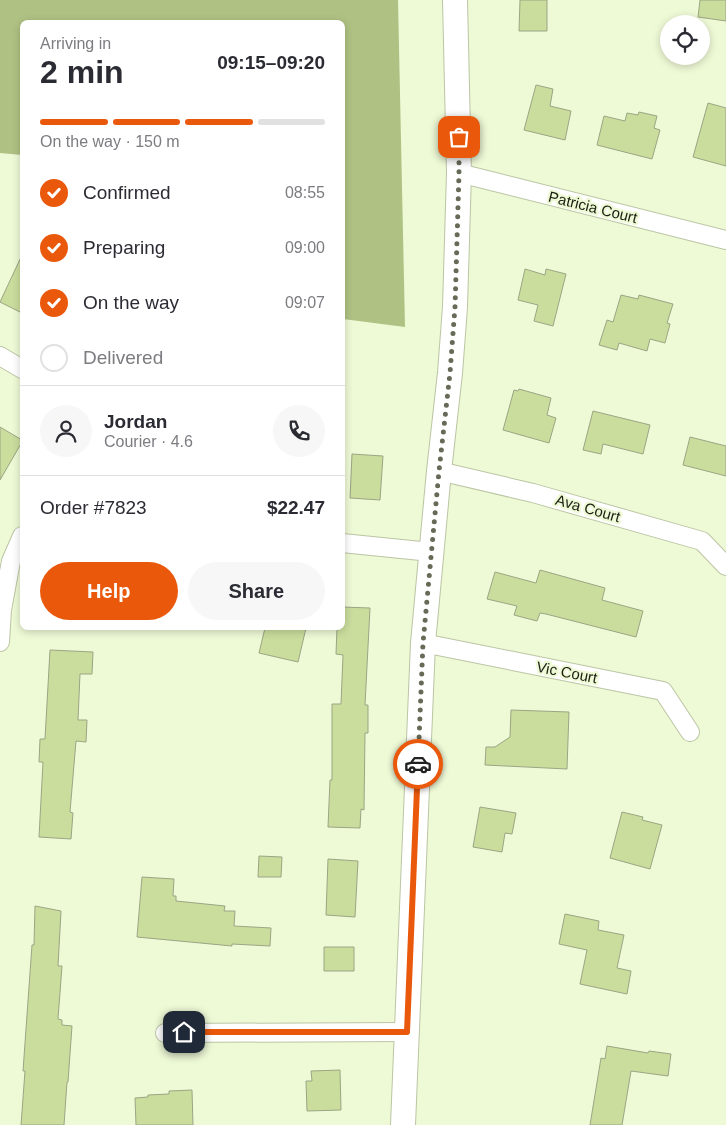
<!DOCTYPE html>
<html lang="en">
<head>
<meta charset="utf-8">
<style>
	body { margin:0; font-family:Helvetica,sans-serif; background:#f7f7f7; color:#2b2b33; height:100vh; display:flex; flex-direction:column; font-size:19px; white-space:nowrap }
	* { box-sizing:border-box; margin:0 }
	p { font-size:16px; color:#7c7c81 }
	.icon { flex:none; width:28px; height:28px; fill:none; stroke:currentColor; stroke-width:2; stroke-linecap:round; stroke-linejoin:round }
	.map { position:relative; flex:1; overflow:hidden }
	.side { position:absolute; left:20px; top:20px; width:325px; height:610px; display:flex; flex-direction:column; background:#fff; border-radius:8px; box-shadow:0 2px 8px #0003 }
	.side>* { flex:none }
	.controls { position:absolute; left:660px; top:15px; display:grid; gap:10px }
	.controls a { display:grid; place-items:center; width:50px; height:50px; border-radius:50%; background:#fff; box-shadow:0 2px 8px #0003; font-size:25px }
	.pin { position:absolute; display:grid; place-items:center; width:42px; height:42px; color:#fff; margin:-21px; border-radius:10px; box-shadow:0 2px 8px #0006 }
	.courier { position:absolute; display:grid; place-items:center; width:50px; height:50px; margin:-25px; border:4px solid #ea580c; border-radius:50%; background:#fff; color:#222; box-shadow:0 1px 6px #0007 }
	.summary em { font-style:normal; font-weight:700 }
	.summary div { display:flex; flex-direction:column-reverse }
	.summary { display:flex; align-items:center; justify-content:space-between; height:85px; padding:0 20px }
	h1 { font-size:32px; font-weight:700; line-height:38px }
	.bar { display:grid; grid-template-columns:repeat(4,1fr); gap:8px 5px; align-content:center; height:60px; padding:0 20px }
	.bar i { height:6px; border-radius:4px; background:#e1e1e2 }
	.bar .current { background:#ea580c }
	.bar p { grid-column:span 4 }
	.line { display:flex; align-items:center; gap:12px; padding:0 20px; border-top:1px solid #e1e1e2 }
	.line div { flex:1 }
	.round { display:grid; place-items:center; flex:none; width:52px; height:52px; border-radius:26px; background:#f7f7f7 }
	ol { padding:0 20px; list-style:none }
	li { display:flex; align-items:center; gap:15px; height:55px }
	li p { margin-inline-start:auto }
	li .icon { padding:5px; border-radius:50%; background:#ea580c; color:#fff; stroke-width:4 }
	li:last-child { color:#7c7c81 }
	li i { width:28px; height:28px; border:2px solid #e1e1e2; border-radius:50% }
	.primary-button { display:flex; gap:10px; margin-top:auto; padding:10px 20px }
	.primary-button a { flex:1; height:58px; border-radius:30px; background:#ea580c; color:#fff; font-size:20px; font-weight:700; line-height:58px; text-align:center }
	.primary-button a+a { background:#f7f7f7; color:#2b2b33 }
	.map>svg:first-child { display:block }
	.forest { fill:#afc283 }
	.building { fill:#cadd9d; stroke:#9ba584 }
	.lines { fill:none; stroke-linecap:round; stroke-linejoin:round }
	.street-casing { stroke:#bbc5a4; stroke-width:20 }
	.secondary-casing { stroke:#bbc5a4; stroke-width:26 }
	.street { stroke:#fff; stroke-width:18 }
	.secondary { stroke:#fff; stroke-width:24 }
	.done { stroke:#656b57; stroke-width:5; stroke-dasharray:0 9 }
	.route { stroke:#ea580c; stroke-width:6 }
	.labels { text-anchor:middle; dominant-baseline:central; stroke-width:4.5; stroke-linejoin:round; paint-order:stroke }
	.street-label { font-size:15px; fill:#1b1e12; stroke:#eef9d6 }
</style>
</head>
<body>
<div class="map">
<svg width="726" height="1125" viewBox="0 0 726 1125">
	<rect width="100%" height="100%" fill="#eef9d6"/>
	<!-- forest -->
	<path class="forest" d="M0,0H398L405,327L343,319L342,22H22V155L0,153Z"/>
	<!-- building -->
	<path class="building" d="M520,0H547V31H519Z
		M700,0H726V21L698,17Z
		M536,85L553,89L550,106L571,111L565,140L524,130Z
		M708,103L726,108V166L693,157Z
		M639,112L657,116L654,128L660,130L652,159L597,145L604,116L625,121L627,113L638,115Z
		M22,255V313L0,302Z
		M525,269L545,275L546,269L566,274L553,326L534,321L538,305L518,300Z
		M621,295L638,299L639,295L673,304L667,323L670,324L665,343L650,339L647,351L619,343L617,350L599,345L607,320L613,322Z
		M519,389L551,398L547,415L556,418L549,443L503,430L514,390L518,391Z
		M593,411L650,425L643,454L603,444L601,454L583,450Z
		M0,427L22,440V442L0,480Z
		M690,437L726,446V476L683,465Z
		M352,454L383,456L380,500L350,498Z
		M540,570L605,588L602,600L643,611L636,637L546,614L540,613L537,621L514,615L517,606L487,599L495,572L536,583Z
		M342,607L370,608L365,705H368V733H365L364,810L361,809L360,828L328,827L330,780H332V704H341L343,655L336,654L337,628H342Z
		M265,628H306L298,662L259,653Z
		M50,650L93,652L92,674H80L78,720H87L86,742L76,741L70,812L73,813L71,839L39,837L43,762H39L40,739H45Z
		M511,710L569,712L567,769L485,765L486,747H495L510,737Z
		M480,807L516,813L512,834L505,833L502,852L473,847Z
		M622,812L643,817L642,820L662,825L650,869L610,858Z
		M259,856L282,857L281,877H258Z
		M328,859L358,861L355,917L326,915Z
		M142,877L174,879L173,896H176V901L225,906L224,911H235L234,926L271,928L270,946L232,944V946L137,937Z
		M35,906L61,911L58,966H62L58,1019L62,1020V1025L72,1026L68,1082H67L64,1125H21L25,1071H23L32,945H34Z
		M565,914L599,921L598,930L624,935L617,968L631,971L627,994L580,984L587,950L559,944Z
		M324,947H354V971H324Z
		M607,1046L648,1053L649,1051L671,1054L668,1076L631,1071L622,1125H590L601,1058L605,1059Z
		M340,1070L341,1110L307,1111L306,1081H312L311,1071Z
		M192,1090L193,1125H136L135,1098L148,1097V1095L169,1094V1091Z"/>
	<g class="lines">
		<!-- street casing -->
		<g class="street-casing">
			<path id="street" d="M459,173L726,240
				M0,356L22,369
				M439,471L533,493L702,541L726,566
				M342,543L431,552
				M0,642L2,610L11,561L22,536
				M423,643L663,691L690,732
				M165,1033L407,1032"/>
		</g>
		<!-- secondary casing -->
		<g class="secondary-casing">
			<path id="secondary" d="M403,1125L423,643L439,471L450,373L455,307L459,173L455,0"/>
		</g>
		<!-- street -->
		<use href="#street" class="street"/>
		<!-- secondary -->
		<use href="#secondary" class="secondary"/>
	</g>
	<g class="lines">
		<!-- done -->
		<path class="done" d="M418,764L423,643L439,471L450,373L455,307L459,173V137"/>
		<!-- route -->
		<path class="route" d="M184,1032H407L418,764"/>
	</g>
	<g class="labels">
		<!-- street labels -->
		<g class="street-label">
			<text transform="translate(593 207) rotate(14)">Patricia Court</text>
			<text transform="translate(588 508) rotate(16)">Ava Court</text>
			<text transform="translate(567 672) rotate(11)">Vic Court</text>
		</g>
	</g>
</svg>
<div class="controls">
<a><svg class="icon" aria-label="locate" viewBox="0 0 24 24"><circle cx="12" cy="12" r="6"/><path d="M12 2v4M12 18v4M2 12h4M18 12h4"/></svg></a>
</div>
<div class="pin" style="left:459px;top:137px;background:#ea580c"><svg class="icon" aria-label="bag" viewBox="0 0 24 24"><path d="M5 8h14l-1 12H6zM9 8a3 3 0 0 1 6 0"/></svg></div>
<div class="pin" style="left:184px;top:1032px;background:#1f2937"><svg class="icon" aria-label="home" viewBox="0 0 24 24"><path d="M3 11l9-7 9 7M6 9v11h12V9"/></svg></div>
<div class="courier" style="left:418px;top:764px"><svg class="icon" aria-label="car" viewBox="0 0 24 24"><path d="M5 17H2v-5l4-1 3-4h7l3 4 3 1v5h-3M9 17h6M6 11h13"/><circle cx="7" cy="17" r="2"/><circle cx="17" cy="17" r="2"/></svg></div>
<section class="side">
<div class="summary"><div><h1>2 min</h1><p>Arriving in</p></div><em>09:15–09:20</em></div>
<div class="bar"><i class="current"></i><i class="current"></i><i class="current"></i><i></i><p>On the way · 150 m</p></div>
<ol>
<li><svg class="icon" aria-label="check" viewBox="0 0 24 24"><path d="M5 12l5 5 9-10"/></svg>Confirmed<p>08:55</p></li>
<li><svg class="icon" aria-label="check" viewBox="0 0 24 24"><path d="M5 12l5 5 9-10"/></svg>Preparing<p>09:00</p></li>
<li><svg class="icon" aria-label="check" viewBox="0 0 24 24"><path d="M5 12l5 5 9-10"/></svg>On the way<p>09:07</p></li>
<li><i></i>Delivered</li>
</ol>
<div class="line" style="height:90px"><a class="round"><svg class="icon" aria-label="person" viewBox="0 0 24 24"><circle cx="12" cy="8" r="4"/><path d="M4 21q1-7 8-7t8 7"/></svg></a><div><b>Jordan</b><p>Courier · 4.6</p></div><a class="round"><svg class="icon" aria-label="phone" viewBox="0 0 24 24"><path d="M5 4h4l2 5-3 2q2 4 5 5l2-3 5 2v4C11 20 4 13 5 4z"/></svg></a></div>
<div class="line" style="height:65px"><div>Order #7823</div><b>$22.47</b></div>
<div class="primary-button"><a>Help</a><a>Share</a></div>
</section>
</div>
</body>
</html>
